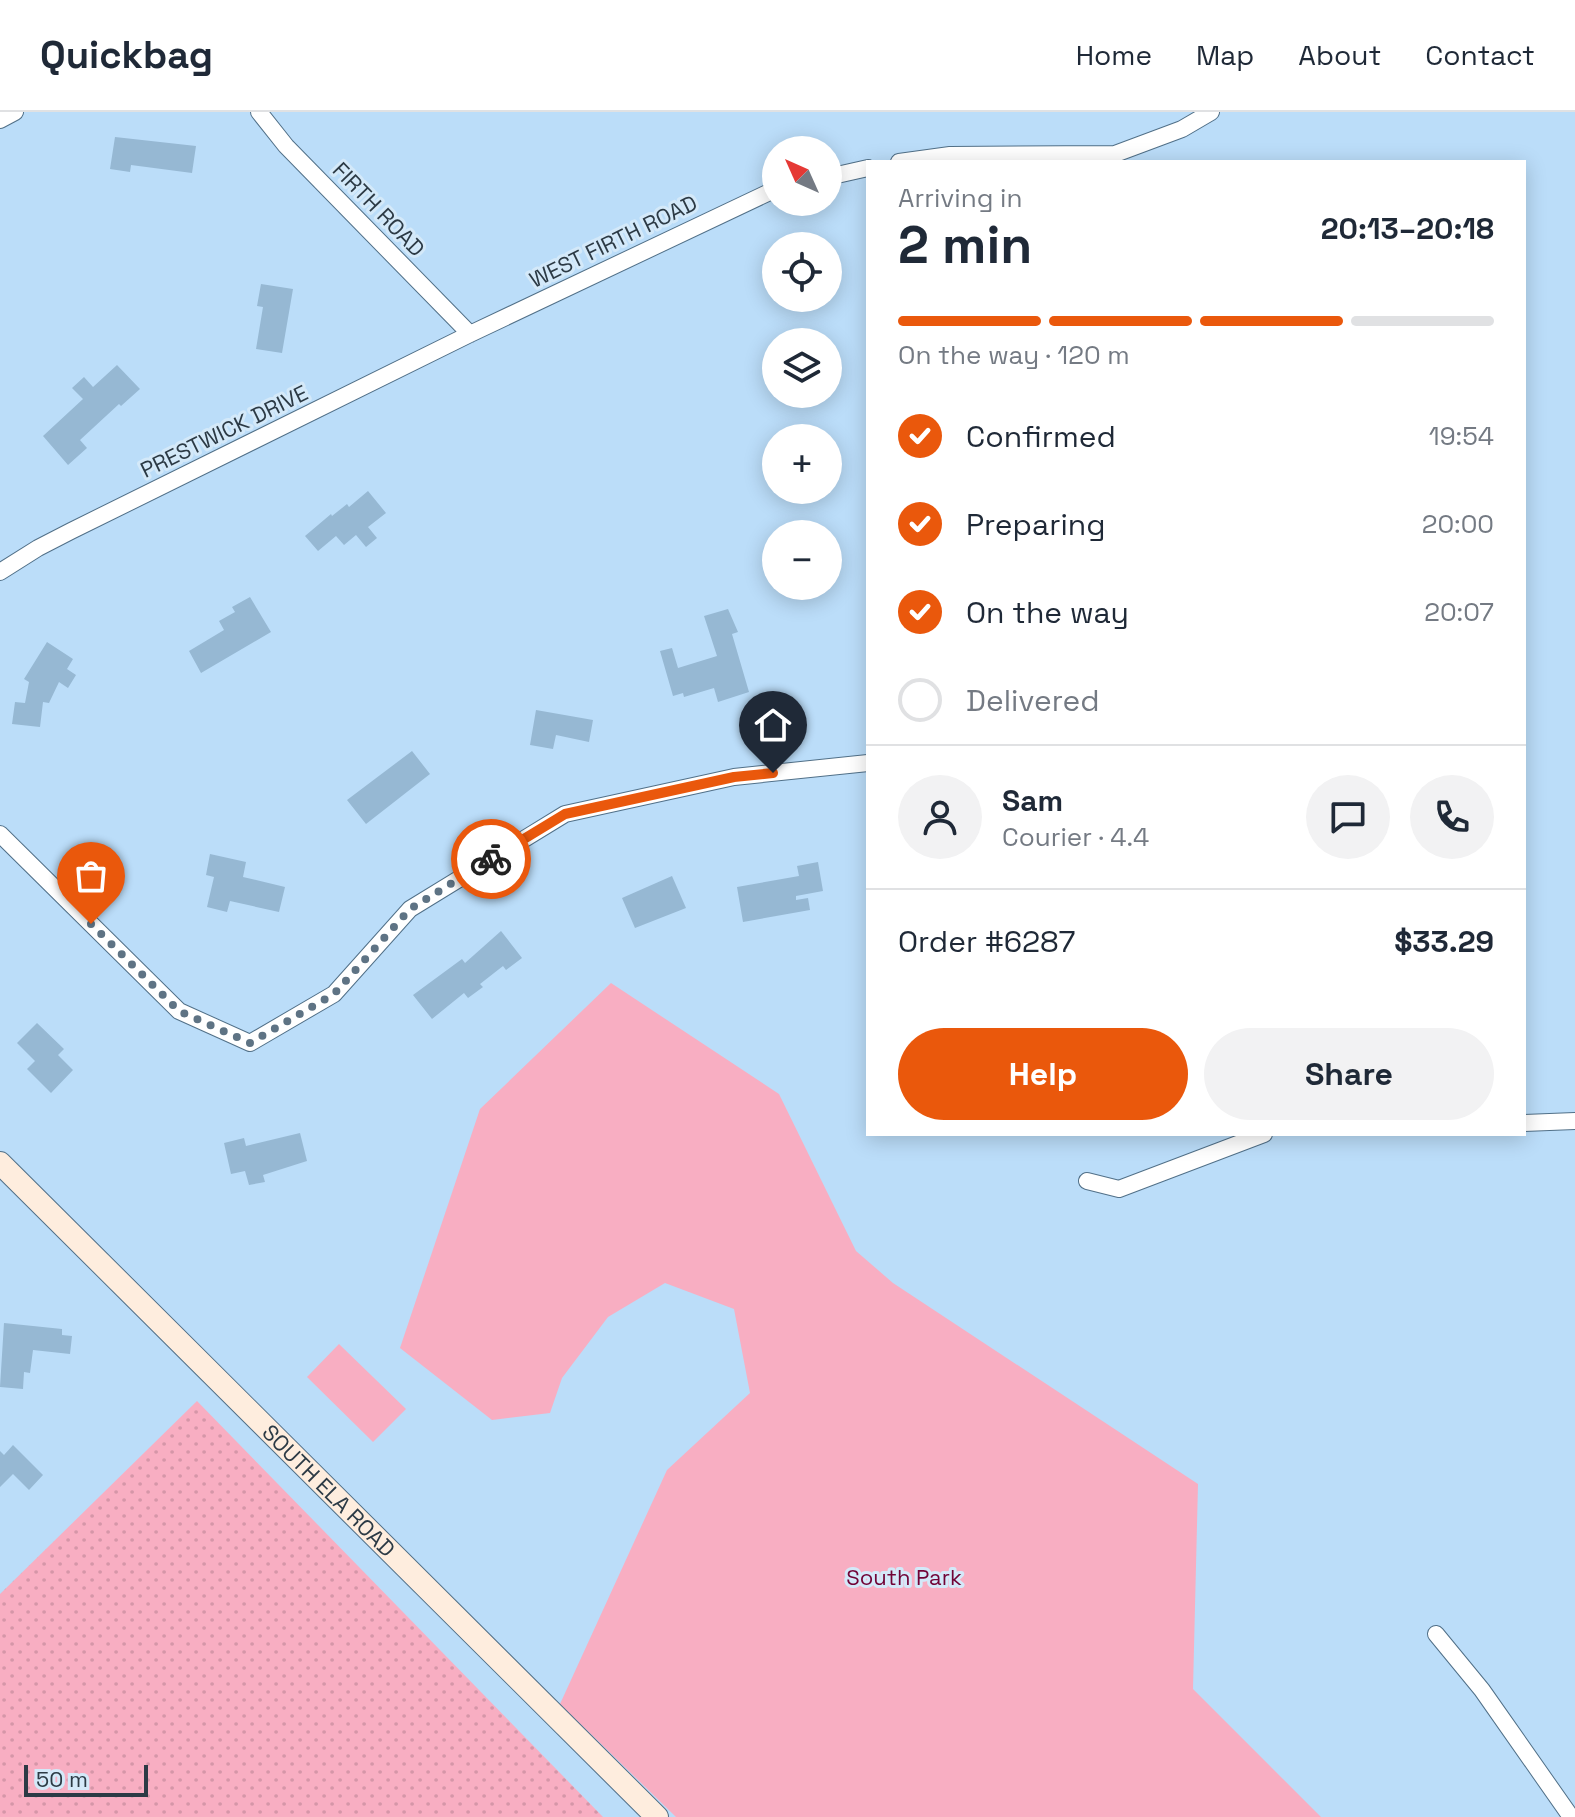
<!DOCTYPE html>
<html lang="en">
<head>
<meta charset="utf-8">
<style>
	body { margin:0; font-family:"Space Grotesk",sans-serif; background:#f2f2f3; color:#1f2937; height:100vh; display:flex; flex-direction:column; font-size:30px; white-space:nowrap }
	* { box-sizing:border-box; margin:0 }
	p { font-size:26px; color:#747a83 }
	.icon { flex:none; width:44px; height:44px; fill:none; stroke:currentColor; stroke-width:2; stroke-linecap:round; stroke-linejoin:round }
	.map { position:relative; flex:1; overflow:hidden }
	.panel { position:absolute; left:866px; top:48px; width:660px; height:976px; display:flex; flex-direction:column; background:#fff; border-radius:0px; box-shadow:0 4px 20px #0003 }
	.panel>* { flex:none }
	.needle { width:52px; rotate:315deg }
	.buttons { position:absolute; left:762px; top:24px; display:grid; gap:16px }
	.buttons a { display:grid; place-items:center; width:80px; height:80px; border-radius:50%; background:#fff; box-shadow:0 4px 20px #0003; font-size:40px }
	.scale { position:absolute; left:24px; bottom:20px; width:124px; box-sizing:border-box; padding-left:8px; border:4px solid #2c3a45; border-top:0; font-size:22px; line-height:28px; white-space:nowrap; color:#2c3a45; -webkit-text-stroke:6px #d4e9f9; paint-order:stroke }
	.pin { position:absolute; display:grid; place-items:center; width:68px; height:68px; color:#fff; margin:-82px -34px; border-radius:50% 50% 50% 0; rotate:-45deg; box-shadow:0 0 8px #0007 }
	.pin .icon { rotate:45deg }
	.courier { position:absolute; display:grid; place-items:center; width:80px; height:80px; margin:-40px; border:6px solid #ea580c; border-radius:50%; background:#fff; color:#222; box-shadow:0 2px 10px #0007 }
	.headline em { font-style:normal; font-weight:700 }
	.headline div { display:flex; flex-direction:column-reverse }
	.headline { display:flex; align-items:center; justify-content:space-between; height:136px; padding:0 32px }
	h1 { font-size:52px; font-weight:700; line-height:60px }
	.bar { display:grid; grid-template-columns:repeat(4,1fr); gap:12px 8px; align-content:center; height:96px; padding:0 32px }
	.bar i { height:10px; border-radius:6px; background:#e0e1e3 }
	.bar .active { background:#ea580c }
	.bar p { grid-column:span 4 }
	.line { display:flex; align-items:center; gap:20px; padding:0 32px; border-top:2px solid #e0e1e3 }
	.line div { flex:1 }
	.round { display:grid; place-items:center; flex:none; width:84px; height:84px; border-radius:42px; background:#f2f2f3 }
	ol { padding:0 32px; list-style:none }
	li { display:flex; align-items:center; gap:24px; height:88px }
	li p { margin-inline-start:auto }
	li .icon { padding:8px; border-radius:50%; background:#ea580c; color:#fff; stroke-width:4 }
	li:last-child { color:#747a83 }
	li i { width:44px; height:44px; border:4px solid #e0e1e3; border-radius:50% }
	.primary-button { display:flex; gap:16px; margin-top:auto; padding:16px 32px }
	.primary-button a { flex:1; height:92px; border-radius:48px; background:#ea580c; color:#fff; font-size:32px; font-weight:700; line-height:92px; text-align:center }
	.primary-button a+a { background:#f2f2f3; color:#1f2937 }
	header { display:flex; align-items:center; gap:48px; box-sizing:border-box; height:112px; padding:0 40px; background:#fff; border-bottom:2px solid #e0e1e3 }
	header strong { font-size:38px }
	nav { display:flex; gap:44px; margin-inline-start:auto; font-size:28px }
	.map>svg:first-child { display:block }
	.grass { fill:url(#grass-dots) }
	.green { fill:#f8aec2 }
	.building { fill:#96b8d3 }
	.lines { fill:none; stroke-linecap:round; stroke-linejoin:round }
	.street-casing { stroke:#517088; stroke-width:18 }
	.secondary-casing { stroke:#517088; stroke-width:24 }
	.street { stroke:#fff; stroke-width:16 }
	.secondary { stroke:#feedde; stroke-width:22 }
	.done { stroke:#5e7384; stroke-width:8; stroke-dasharray:0 14.4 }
	.route { stroke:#ea580c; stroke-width:10 }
	.labels { text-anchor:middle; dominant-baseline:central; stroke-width:6; stroke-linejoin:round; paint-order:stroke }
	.street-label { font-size:22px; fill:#2c3a45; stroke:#d4e9f9 }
	.park-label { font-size:22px; fill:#710336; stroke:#d4e9f9 }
</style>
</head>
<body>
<header>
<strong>Quickbag</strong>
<nav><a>Home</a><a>Map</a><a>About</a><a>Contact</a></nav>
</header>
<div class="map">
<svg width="1575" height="1705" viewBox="0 0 1575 1705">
	<defs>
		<pattern id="grass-dots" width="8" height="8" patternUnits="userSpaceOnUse" patternTransform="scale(2)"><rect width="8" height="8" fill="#f8aec2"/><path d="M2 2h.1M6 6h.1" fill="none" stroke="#d596a8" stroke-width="1.8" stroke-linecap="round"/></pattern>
	</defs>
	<rect width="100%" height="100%" fill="#bbddf9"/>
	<!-- grass -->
	<path class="grass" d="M197,1289L603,1705H0V1482Z"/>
	<!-- green -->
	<path class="green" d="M611,871L779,982L856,1139L893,1171L1198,1372L1193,1577L1321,1705H676L560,1592L667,1358L750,1281L734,1197L665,1171L608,1205L562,1266L550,1301L492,1308L400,1236L480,997Z
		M339,1232L406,1297L373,1330L307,1265Z"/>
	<!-- building -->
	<path class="building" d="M115,25L196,34L192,61L131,53L130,60L110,57Z
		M261,172L293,177L282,241L256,237L263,195L257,194Z
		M117,253L140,277L121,294L119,292L80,328L87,336L68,353L43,324L83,287L72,276L84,265L93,275Z
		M368,379L386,401L368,415L377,426L366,435L356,423L344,433L336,424L318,439L305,424L331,402L332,404L347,392L349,395Z
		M250,485L271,520L201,561L189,539L224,518L219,509L235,500L232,495Z
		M728,497L738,520L732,522L749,580L718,590L714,576L684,585L683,581L673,584L660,539L672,536L678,556L717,544L704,504Z
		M47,530L73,547L67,557L76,563L68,576L59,570L49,591L43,590L40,615L12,612L15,590L25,591L29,570L24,567Z
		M536,598L593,608L589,630L556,623L553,637L530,633Z
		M412,639L430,662L366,712L347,688Z
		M210,742L246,750L243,765L285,775L279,800L230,789L227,800L207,795L214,765L206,763Z
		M818,750L823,779L796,784V788L808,786L810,798L743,810L737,775L799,764L797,754Z
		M672,764L686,796L635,816L622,786Z
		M501,819L522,846L506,858L503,854L480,872L483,875L468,886L464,881L432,907L413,883L462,847L465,851Z
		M37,911L64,937L58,943L73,958L51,981L27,957L35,949L17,931Z
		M300,1021L307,1049L263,1063L265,1070L249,1073L245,1059L231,1062L224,1031L244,1026L246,1034Z
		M4,1211L62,1217V1223L72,1224L70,1242L33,1238L30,1261L24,1260L23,1277L0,1275Z
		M13,1333L43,1363L29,1378L13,1362L0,1375V1339L4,1343Z"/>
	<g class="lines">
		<!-- street casing -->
		<g class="street-casing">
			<path id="street" d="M259,0L286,34L470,222
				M0,8L15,0
				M899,50L950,43L1115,42L1182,17L1211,0
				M828,65L868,56
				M0,460L38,436L71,419L470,222L776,77
				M0,722L179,899L250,931L334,882L410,797L565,702L734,665L868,651
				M1524,1011L1575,1009
				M1087,1069L1119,1077L1264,1022
				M1436,1522L1482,1578L1571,1705"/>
		</g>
		<!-- secondary casing -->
		<g class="secondary-casing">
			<g id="secondary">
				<path id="s1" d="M0,1051L657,1705"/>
			</g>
		</g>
		<!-- street -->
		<use href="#street" class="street"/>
		<!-- secondary -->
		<use href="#secondary" class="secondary"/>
	</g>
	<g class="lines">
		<!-- done -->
		<path class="done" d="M91,812L179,899L250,931L334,882L410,797L491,747"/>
		<!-- route -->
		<path class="route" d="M491,747L565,702L734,665L773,661"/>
	</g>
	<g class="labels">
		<!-- street labels -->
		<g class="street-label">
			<text transform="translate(379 97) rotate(46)">FIRTH ROAD</text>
			<text transform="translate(613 129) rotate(-26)">WEST FIRTH ROAD</text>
			<text transform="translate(224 319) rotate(-26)">PRESTWICK DRIVE</text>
			<text stroke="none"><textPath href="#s1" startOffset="464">SOUTH ELA ROAD</textPath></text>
		</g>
		<!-- park labels -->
		<g class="park-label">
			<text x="904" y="1465">South Park</text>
		</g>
	</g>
</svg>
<div class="buttons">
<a><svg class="needle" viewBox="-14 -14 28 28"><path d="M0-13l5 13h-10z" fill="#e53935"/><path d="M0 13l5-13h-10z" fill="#747a83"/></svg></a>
<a><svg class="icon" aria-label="locate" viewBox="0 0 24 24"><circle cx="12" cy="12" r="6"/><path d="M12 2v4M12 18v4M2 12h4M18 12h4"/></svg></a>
<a><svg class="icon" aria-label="layers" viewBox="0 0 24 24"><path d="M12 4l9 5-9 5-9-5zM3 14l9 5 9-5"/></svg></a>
<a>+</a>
<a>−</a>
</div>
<div class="scale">50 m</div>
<div class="pin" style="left:91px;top:812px;background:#ea580c"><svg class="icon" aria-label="bag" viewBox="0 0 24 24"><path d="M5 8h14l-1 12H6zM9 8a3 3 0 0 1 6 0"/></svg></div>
<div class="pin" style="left:773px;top:661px;background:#1f2937"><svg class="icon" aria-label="home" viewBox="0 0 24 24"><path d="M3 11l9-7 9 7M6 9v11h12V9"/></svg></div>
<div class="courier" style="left:491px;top:747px"><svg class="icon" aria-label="bike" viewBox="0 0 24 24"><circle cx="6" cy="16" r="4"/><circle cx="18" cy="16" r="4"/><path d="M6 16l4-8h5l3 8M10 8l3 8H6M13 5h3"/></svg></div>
<section class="panel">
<div class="headline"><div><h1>2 min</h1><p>Arriving in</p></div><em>20:13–20:18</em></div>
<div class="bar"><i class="active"></i><i class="active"></i><i class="active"></i><i></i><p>On the way · 120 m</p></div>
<ol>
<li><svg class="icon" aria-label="check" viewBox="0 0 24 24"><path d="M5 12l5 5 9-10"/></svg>Confirmed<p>19:54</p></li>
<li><svg class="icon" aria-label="check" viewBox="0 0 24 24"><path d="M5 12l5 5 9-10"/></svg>Preparing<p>20:00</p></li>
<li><svg class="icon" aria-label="check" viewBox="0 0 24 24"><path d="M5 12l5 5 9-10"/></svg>On the way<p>20:07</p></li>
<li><i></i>Delivered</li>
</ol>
<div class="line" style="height:144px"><a class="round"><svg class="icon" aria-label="person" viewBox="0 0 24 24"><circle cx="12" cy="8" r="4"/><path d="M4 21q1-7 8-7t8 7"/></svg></a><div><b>Sam</b><p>Courier · 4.4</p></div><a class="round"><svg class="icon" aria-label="chat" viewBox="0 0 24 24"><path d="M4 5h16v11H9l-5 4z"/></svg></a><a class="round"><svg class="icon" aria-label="phone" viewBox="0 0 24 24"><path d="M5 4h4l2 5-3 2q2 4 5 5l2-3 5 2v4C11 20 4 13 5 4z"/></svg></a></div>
<div class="line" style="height:104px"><div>Order #6287</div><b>$33.29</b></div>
<div class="primary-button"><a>Help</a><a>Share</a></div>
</section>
</div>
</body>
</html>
